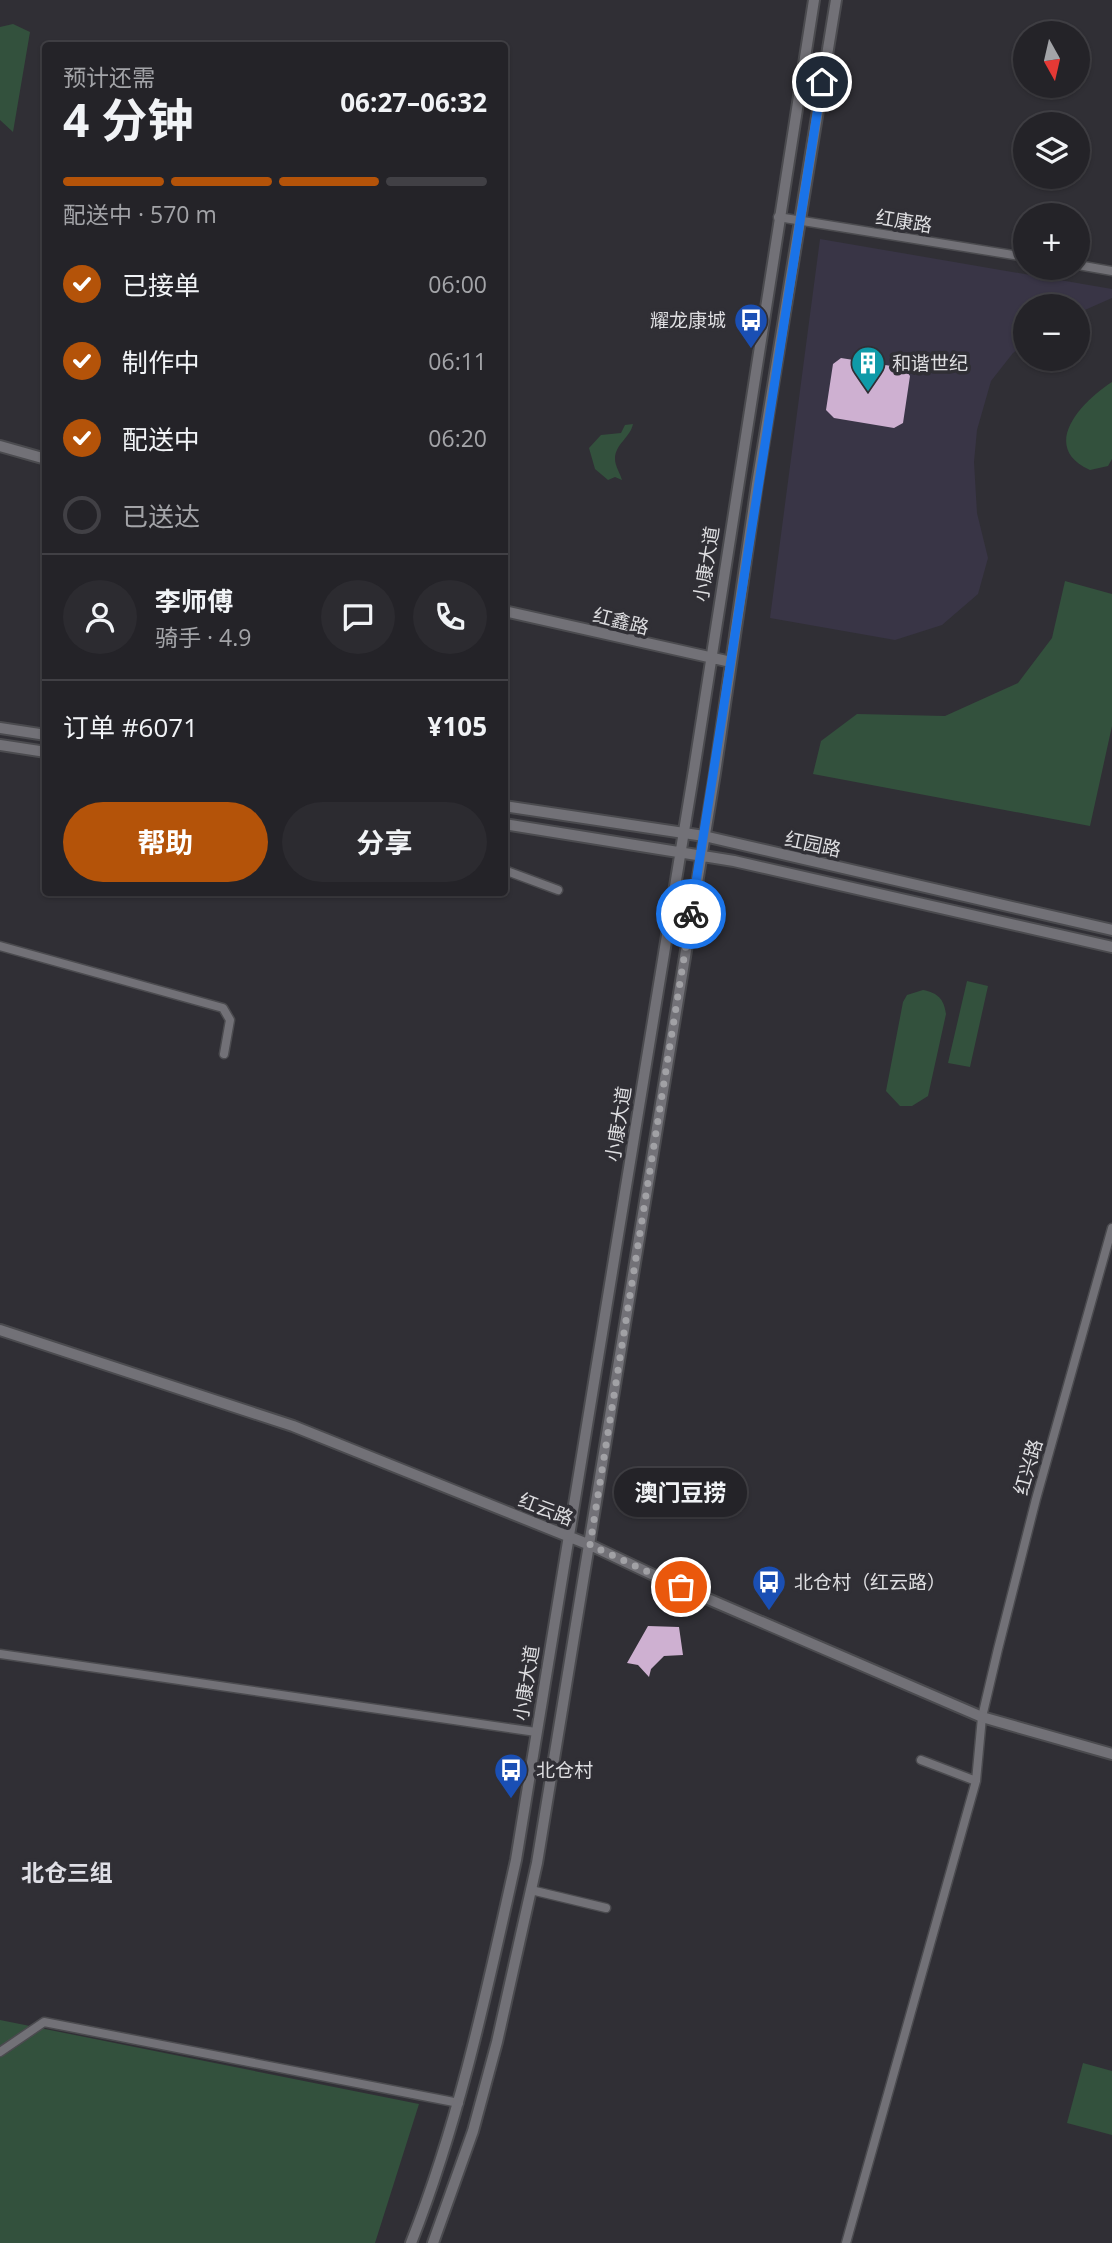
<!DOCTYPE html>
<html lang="zh">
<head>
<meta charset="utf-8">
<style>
	body { margin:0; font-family:"Open Sans","Noto Sans SC",sans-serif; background:#2c2b30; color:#f1f3f6; height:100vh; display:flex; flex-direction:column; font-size:26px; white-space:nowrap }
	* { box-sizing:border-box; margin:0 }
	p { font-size:23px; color:#a3a4a8 }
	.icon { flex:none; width:38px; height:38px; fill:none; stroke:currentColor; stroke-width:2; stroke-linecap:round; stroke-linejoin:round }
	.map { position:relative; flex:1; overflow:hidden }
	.sheet { position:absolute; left:42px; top:42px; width:466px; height:854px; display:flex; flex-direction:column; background:#242328; border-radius:7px; box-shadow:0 2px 5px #0004,0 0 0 2px #414045 }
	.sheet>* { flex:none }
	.needle { width:46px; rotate:172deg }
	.controls { position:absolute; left:1013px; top:21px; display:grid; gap:14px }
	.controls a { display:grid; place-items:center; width:77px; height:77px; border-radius:50%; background:#242328; box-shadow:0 2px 5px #0004,0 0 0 2px #414045; font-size:35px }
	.pin { position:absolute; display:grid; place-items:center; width:60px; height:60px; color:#fff; margin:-30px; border:4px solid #fff; border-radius:50%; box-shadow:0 2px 7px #0007 }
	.courier { position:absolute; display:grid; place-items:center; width:70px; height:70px; margin:-35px; border:5px solid #1a73e8; border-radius:50%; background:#fff; color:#222; box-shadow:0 2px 9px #0007 }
	.bubble { position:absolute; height:49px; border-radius:24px; background:#242328; box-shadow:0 2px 5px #0004,0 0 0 2px #414045; font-size:23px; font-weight:700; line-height:49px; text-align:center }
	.overview em { font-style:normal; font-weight:700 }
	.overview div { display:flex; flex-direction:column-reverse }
	.overview { display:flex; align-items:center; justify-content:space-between; height:119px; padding:0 21px }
	h1 { font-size:46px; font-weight:700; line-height:52px }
	.bar { display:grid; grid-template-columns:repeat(4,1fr); gap:10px 7px; align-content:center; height:84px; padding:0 21px }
	.bar i { height:9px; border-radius:5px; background:#414045 }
	.bar .on { background:#b45309 }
	.bar p { grid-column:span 4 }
	.line { display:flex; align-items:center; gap:18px; padding:0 21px; border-top:2px solid #414045 }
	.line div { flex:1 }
	.round { display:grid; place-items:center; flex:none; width:74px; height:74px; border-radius:37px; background:#2c2b30 }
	ol { padding:0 21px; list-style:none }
	li { display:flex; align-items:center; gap:21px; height:77px }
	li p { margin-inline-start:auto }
	li .icon { padding:7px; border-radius:50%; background:#b45309; color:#fff; stroke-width:4 }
	li:last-child { color:#a3a4a8 }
	li i { width:38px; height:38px; border:4px solid #414045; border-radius:50% }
	.button { display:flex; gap:14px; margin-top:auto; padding:14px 21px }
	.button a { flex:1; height:80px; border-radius:42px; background:#b45309; color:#fff; font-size:28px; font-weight:700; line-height:80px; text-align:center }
	.button a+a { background:#2c2b30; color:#f1f3f6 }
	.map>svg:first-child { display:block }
	.commercial { fill:#393546 }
	.green { fill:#33513d }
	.building { fill:#ceb0d1 }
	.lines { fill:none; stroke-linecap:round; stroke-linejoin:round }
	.street-casing { stroke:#4b4b4f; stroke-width:11 }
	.secondary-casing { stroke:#4b4b4f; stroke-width:14 }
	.street { stroke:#727177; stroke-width:8 }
	.secondary { stroke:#727177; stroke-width:10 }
	.done { stroke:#a1a1a5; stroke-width:7; stroke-dasharray:0 12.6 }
	.route { stroke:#1a73e8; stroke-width:9 }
	.labels { text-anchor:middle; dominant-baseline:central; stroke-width:7; stroke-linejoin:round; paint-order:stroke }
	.street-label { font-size:19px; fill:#dedee1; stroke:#302f35 }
	.poi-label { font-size:19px; fill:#dedee1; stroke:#302f35; text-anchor:start }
	.quarter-label { font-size:23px; font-weight:bold; fill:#dfdfe6; stroke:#302f35 }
</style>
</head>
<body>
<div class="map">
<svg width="1112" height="2243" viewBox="0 0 1112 2243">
	<rect width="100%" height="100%" fill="#302f35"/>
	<!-- commercial -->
	<path class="commercial" d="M820,239L1112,289V298L1078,313V306H1026L1025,344L1013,353L991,381L977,430L974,462L977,513L988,558L978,594L942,625L895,640L770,618Z"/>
	<!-- green -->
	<path class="green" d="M13,24L30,32L13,132L0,120V27Z
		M1112,382V459L1108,466L1090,470C1039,447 1081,402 1112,382Z
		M633,424C630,438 615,444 615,459C615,466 620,473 622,480L615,477L608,480L595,469L589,448L601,435L621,433L625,425Z
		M1065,581L1112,594V726L1090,826L813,774L821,741L857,714L945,716L1018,683L1052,638Z
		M967,981L988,986L970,1067L948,1063Z
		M923,990C938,993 944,999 946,1014L928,1096L912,1106H900L886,1091L903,1002L907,995Z
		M0,2020L419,2104L375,2243H0Z
		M1083,2063L1112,2071V2135L1067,2123Z"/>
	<!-- building -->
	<path class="building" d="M841,358L904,368L910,376L903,423L894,428L834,418L826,410L833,364Z
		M648,1626L679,1627L683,1655L664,1656L651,1669L649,1677L638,1665L627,1663Z"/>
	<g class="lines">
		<!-- street casing -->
		<g class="street-casing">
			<path id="street" d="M778,217L1026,257
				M1078,265L1112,271
				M504,870L558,890
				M0,946L223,1008L230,1020L224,1054
				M0,1654L536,1732
				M921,1760L976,1781
				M531,1890L606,1908
				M0,2052L44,2022L459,2103
				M846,2243L976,1781L982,1717L998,1649L1036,1499L1112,1228"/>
		</g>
		<!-- secondary casing -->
		<g class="secondary-casing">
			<path id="secondary" d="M0,446L46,459
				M504,611L731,662
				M0,728L46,735
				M0,745L46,752
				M504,806L704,836L1112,930
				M504,824L734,861L1112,947
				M0,1330L293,1426L590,1545L664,1580L982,1717L1112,1754
				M411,2243C460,2119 487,1990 516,1860L694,770L814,0
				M433,2243L473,2131L497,2042L537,1863L715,773L757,484L836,0"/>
		</g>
		<!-- street -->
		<use href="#street" class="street"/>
		<!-- secondary -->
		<use href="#secondary" class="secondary"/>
	</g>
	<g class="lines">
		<!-- done -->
		<path class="done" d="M681,1587L590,1545L691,914"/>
		<!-- route -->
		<path class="route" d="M691,914L822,82"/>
	</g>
	<!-- icons -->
	<defs>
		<g id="bus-pin" transform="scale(1.75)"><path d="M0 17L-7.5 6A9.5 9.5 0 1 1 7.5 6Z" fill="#1a4fb4" stroke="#302f35"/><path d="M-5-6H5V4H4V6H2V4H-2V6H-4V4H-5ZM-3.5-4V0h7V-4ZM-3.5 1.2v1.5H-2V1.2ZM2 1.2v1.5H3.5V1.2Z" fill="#fff"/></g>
		<g id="building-pin" transform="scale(1.75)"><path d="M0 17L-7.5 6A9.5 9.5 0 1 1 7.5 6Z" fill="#0f9aa8" stroke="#302f35"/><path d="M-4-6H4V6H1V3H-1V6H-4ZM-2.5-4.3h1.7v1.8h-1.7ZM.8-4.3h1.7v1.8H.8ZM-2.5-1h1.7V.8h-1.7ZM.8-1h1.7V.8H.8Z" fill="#fff"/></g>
	</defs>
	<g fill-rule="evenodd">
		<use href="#bus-pin" x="751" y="320"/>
		<use href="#building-pin" x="868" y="363"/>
		<use href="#bus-pin" x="769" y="1582"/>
		<use href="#bus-pin" x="511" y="1770"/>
	</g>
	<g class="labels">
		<!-- street labels -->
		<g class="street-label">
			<text transform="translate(904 221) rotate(9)">红康路</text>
			<text transform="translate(706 564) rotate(-81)">小康大道</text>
			<text transform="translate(621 621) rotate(14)">红鑫路</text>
			<text transform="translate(813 844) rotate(12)">红园路</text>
			<text transform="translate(618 1124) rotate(-81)">小康大道</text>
			<text transform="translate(1028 1467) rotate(-74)">红兴路</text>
			<text transform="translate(546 1509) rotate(21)">红云路</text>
			<text transform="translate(526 1683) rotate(-81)">小康大道</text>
		</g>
		<!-- poi labels -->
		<g class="poi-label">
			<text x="726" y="320" text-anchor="end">耀龙康城</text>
			<text x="892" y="363">和谐世纪</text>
			<text x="794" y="1582">北仓村（红云路）</text>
			<text x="536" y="1770">北仓村</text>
		</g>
		<!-- quarter labels -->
		<g class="quarter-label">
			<text x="67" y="1872">北仓三组</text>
		</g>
	</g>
</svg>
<div class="controls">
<a><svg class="needle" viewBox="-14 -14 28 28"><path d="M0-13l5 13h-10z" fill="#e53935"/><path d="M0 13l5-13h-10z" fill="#a3a4a8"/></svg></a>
<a><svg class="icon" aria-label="layers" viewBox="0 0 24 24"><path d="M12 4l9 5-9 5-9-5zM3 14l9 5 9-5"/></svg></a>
<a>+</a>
<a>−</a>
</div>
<div class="pin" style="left:681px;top:1587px;background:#ea580c"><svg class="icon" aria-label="bag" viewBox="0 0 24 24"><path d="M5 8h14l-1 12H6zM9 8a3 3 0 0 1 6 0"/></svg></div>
<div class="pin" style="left:822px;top:82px;background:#1f2937"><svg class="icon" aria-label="home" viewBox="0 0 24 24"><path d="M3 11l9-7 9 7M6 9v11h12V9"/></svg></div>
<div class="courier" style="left:691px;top:914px"><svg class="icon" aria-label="bike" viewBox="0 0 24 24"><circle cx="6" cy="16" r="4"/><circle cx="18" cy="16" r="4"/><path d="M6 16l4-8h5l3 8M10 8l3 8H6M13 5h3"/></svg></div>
<div class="bubble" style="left:614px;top:1468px;width:133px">澳门豆捞</div>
<section class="sheet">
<div class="overview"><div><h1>4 分钟</h1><p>预计还需</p></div><em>06:27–06:32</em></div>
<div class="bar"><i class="on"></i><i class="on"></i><i class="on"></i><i></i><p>配送中 · 570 m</p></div>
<ol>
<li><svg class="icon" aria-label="check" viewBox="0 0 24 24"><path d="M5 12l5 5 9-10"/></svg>已接单<p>06:00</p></li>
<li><svg class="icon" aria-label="check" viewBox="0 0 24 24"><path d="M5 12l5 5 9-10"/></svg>制作中<p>06:11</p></li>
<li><svg class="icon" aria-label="check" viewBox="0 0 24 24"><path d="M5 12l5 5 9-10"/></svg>配送中<p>06:20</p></li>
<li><i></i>已送达</li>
</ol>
<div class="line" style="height:126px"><a class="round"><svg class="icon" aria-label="person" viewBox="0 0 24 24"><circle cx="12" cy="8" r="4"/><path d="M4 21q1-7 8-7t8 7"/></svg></a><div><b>李师傅</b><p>骑手 · 4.9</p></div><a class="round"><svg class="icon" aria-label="chat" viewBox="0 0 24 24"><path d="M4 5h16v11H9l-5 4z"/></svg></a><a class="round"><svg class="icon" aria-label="phone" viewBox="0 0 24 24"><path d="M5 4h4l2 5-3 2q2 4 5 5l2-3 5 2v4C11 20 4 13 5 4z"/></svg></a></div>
<div class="line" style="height:91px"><div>订单 #6071</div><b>¥105</b></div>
<div class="button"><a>帮助</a><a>分享</a></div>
</section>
</div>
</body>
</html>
